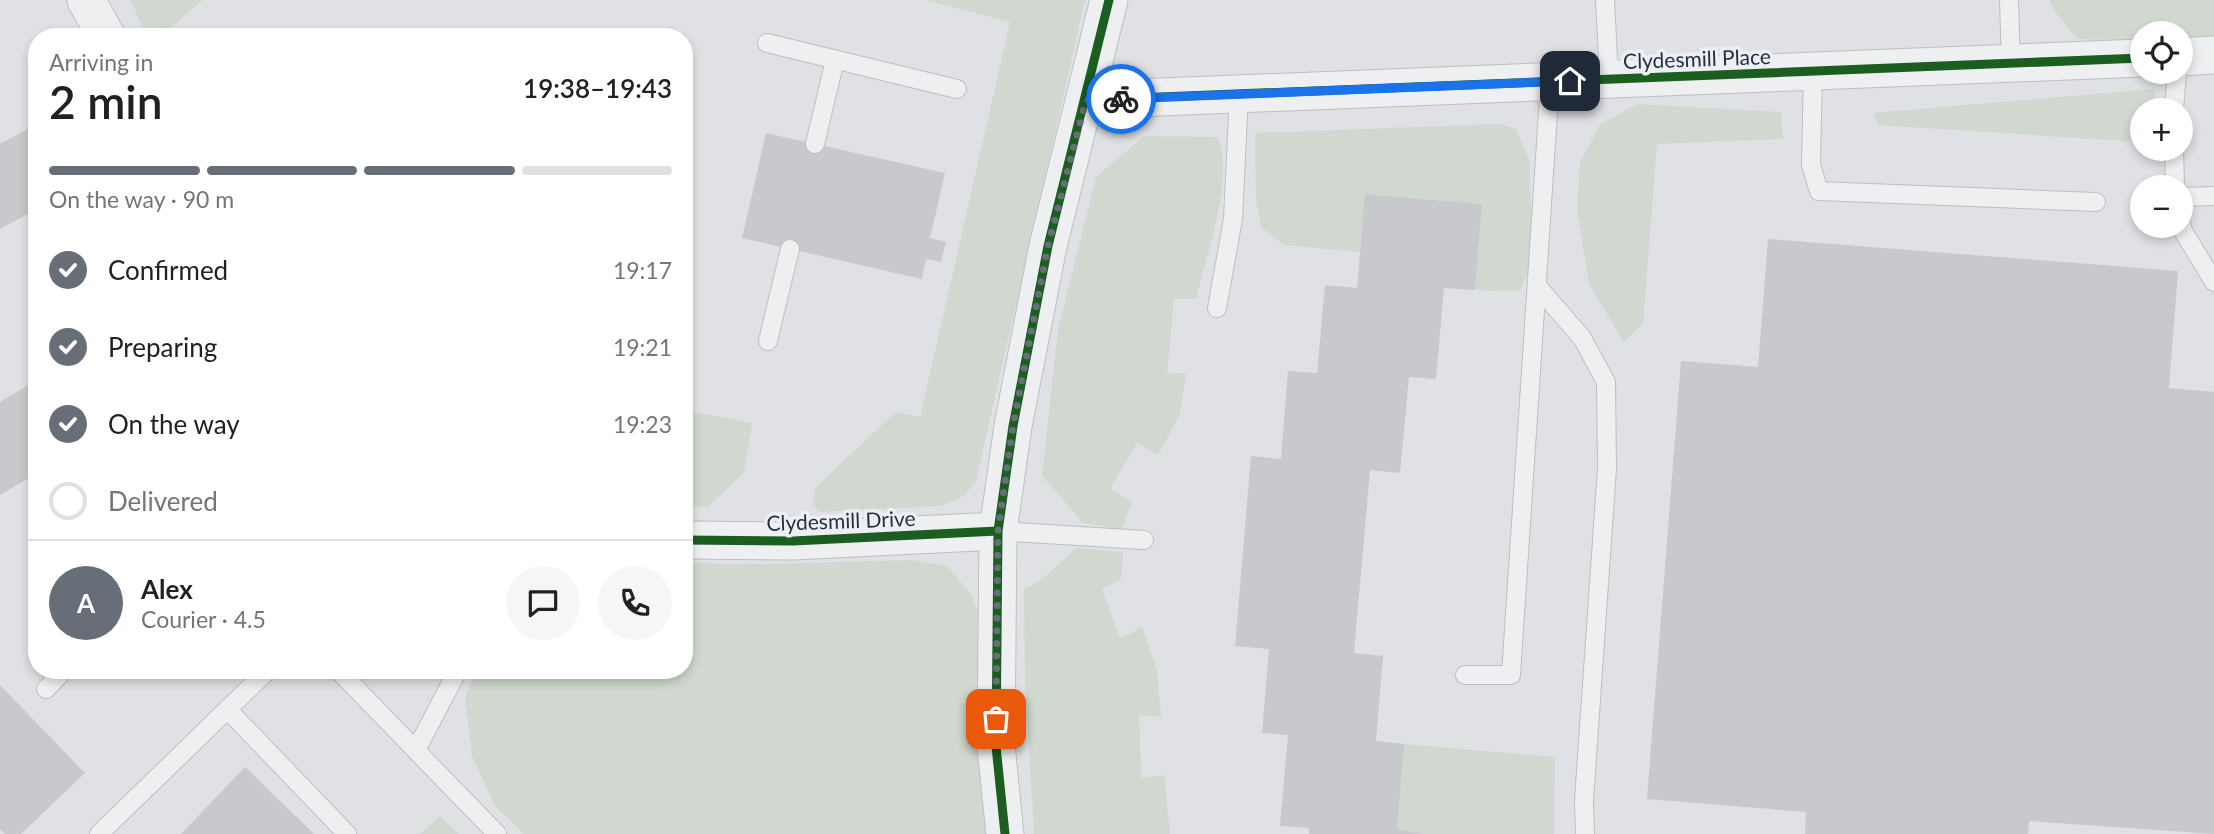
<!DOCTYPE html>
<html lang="en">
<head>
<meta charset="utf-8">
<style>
	body { margin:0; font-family:Lato,sans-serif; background:#f6f6f6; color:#202124; height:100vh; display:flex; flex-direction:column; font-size:26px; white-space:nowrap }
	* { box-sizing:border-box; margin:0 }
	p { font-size:23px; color:#757577 }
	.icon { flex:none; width:38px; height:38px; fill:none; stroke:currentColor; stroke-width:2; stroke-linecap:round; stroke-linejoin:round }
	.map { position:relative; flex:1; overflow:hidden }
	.drawer { position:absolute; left:28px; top:28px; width:665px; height:651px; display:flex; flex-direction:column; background:#fff; border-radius:28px; box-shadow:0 4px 10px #0003 }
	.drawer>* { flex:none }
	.fabs { position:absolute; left:2130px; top:21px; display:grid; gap:14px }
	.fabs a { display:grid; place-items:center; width:63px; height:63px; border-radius:50%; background:#fff; box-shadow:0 4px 10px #0003; font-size:35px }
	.pin { position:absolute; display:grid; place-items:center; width:60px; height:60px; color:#fff; margin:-30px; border-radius:14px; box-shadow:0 4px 10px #0006 }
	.courier { position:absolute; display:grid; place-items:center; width:70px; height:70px; margin:-35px; border:5px solid #1a73e8; border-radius:50%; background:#fff; color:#222; box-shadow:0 2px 9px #0007 }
	.headline em { font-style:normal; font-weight:600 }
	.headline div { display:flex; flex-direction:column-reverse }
	.headline { display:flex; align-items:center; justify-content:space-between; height:119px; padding:0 21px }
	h1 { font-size:46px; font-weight:600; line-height:52px }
	.bar { display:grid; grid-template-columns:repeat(4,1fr); gap:10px 7px; align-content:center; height:84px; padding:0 21px }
	.bar i { height:9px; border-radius:5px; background:#e0e0e0 }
	.bar .current { background:#676e77 }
	.bar p { grid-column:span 4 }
	.line { display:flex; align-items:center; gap:18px; padding:0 21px; border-top:2px solid #e0e0e0 }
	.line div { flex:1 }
	.round { display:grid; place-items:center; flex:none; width:74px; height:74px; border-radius:37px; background:#f6f6f6 }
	ol { padding:0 21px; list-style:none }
	li { display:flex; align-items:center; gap:21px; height:77px }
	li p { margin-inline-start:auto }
	li .icon { padding:7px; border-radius:50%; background:#676e77; color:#fff; stroke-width:4 }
	li:last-child { color:#757577 }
	li i { width:38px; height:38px; border:4px solid #e0e0e0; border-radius:50% }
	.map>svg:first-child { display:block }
	.green { fill:#d0d8cf }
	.building { fill:#c7c9cc }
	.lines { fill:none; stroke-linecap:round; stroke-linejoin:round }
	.lane-casing { stroke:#bdbfc2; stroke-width:20 }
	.street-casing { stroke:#bdbfc2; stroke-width:39 }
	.lane { stroke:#eeeff1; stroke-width:18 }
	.street { stroke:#eeeff1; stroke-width:37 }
	.cycleway-casing { stroke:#ecf0f5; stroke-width:13 }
	.cycleway { stroke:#1b5e20; stroke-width:9 }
	.done { stroke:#676e77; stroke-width:7; stroke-dasharray:0 12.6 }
	.route { stroke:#1a73e8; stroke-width:9 }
	.labels { text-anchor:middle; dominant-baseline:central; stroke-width:7; stroke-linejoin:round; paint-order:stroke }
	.street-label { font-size:21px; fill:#26303d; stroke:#ecf0f5 }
</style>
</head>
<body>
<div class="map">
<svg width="2214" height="834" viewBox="0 0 2214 834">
	<rect width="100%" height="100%" fill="#dfe1e4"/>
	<!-- green -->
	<path class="green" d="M131,0H203L159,37H146Z
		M925,0H1085L976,481L964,496L942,506L819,512L812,504L816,487L896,412L920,417L1010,22Z
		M2050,0H2214V46L2181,44L2180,33H2142V41L2077,39L2053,9Z
		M2154,89L2157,110H2142V142L1878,125L1873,113Z
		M1637,104L1781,112L1783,139L1657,144L1643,324L1624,342L1589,284L1577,209L1580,162L1601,124Z
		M1499,124L1516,129L1529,159L1533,262L1520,291L1475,290L1482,204L1366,194L1360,252L1284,245L1262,228L1256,201L1255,133Z
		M1144,136L1218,137C1235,182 1206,253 1196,299H1174L1167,373L1186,374L1180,414L1158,455L1137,443L1110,489L1132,502L1122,529L1083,523L1042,475L1058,330L1096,177Z
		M684,410L752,423L744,473L707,507L684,505Z
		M1077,548L1123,552L1121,579L1102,589L1120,639L1142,627L1157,670L1161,717L1139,715L1141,778L1164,775L1170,834H1034L1025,682L1024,589C1050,577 1055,565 1077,548Z
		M912,560L947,566L971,594L979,616L990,834H524L495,806L472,756L465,698L476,670H684V563L761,564Z
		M1404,744L1555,757L1554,834H1423L1397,829Z
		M440,816L459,834H420Z"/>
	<!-- building -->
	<path class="building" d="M37,124V209L0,229V144Z
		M766,133L945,173L930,238L946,242L941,262L926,259L922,279L742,238Z
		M1365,194L1482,204L1475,290L1444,288L1436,379L1409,377L1400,473L1370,470L1354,653L1383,656L1376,741L1404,744L1397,829L1423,834H1309V828L1280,826L1288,735L1262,733L1269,649L1235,646L1251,456L1281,459L1288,371L1317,373L1325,285L1357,288Z
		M1768,239L2178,271L2169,388L2214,392V834L2029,821L2028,834H1805L1806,812L1647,799L1681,361L1758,367Z
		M37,380V473L0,495V402Z
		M0,685L85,773L21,834H5L0,829Z
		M245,767L314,834H181Z"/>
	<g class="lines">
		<!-- lane casing -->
		<g class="lane-casing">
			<path id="lane" d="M1605,0L1609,79
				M2009,0L2011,64
				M767,43L957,89
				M1813,71L1811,165L1819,191L2096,202
				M2174,110L2177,72
				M815,144L835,60
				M2174,149L2175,187
				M2180,197L2214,196
				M2180,219L2183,231L2214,282
				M1537,286L1582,338L1606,382L1607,468L1584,800L1585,834
				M1217,308L1233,219L1239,94
				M768,341L790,249
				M998,531L1144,540
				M338,670L497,834
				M1465,675H1511L1550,82
				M46,689L64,670
				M228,710L347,834
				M416,750L458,670
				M99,834L268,670"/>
		</g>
		<!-- street casing -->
		<g class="street-casing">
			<path id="street" d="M86,0L107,37
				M2180,57L2214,55
				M1086,100L2142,58
				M684,540L793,541L998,531
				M1005,834L996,746L998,531L1013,426L1048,246L1109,0"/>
		</g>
		<!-- lane -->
		<use href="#lane" class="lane"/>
		<!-- street -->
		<use href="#street" class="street"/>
		<!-- cycleway casing -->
		<g class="cycleway-casing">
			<path id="cycleway" d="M1086,100L2142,58
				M684,540L793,541L998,531
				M1005,834L996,746L998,531L1013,426L1048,246L1109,0"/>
		</g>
		<!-- cycleway -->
		<use href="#cycleway" class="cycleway"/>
	</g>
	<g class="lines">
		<!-- done -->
		<path class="done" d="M996,719L998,531L1013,426L1048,246L1086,100L1121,99"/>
		<!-- route -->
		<path class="route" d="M1121,99L1570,81"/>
	</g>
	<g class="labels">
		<!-- street labels -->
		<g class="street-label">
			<text transform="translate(1697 58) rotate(-2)">Clydesmill Place</text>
			<text transform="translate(841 520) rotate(-2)">Clydesmill Drive</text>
		</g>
	</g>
</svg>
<div class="fabs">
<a><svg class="icon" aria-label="locate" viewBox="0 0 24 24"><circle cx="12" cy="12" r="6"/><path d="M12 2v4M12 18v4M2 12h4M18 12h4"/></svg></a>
<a>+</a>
<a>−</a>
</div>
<div class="pin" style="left:996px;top:719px;background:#ea580c"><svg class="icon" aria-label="bag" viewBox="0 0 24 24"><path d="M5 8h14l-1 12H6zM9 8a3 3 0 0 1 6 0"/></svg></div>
<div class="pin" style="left:1570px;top:81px;background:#1f2937"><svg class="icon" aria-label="home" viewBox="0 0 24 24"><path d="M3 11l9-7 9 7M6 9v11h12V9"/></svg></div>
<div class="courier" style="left:1121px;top:99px"><svg class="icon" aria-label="bike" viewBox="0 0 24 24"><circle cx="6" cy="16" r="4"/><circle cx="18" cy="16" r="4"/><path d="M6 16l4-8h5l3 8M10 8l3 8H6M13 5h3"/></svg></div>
<section class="drawer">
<div class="headline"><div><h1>2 min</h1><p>Arriving in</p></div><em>19:38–19:43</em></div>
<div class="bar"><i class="current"></i><i class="current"></i><i class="current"></i><i></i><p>On the way · 90 m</p></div>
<ol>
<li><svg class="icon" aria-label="check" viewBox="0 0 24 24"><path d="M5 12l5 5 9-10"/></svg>Confirmed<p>19:17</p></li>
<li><svg class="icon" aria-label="check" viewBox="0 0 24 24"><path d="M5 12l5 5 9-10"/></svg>Preparing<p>19:21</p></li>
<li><svg class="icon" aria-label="check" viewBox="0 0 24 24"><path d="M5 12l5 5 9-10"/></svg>On the way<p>19:23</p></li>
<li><i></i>Delivered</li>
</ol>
<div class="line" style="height:126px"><b class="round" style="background:#676e77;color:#fff">A</b><div><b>Alex</b><p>Courier · 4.5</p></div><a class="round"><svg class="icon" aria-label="chat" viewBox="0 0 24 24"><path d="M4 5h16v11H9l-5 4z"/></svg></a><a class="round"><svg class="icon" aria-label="phone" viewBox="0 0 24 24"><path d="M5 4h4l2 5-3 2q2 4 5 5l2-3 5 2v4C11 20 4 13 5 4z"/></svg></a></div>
</section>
</div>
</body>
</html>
